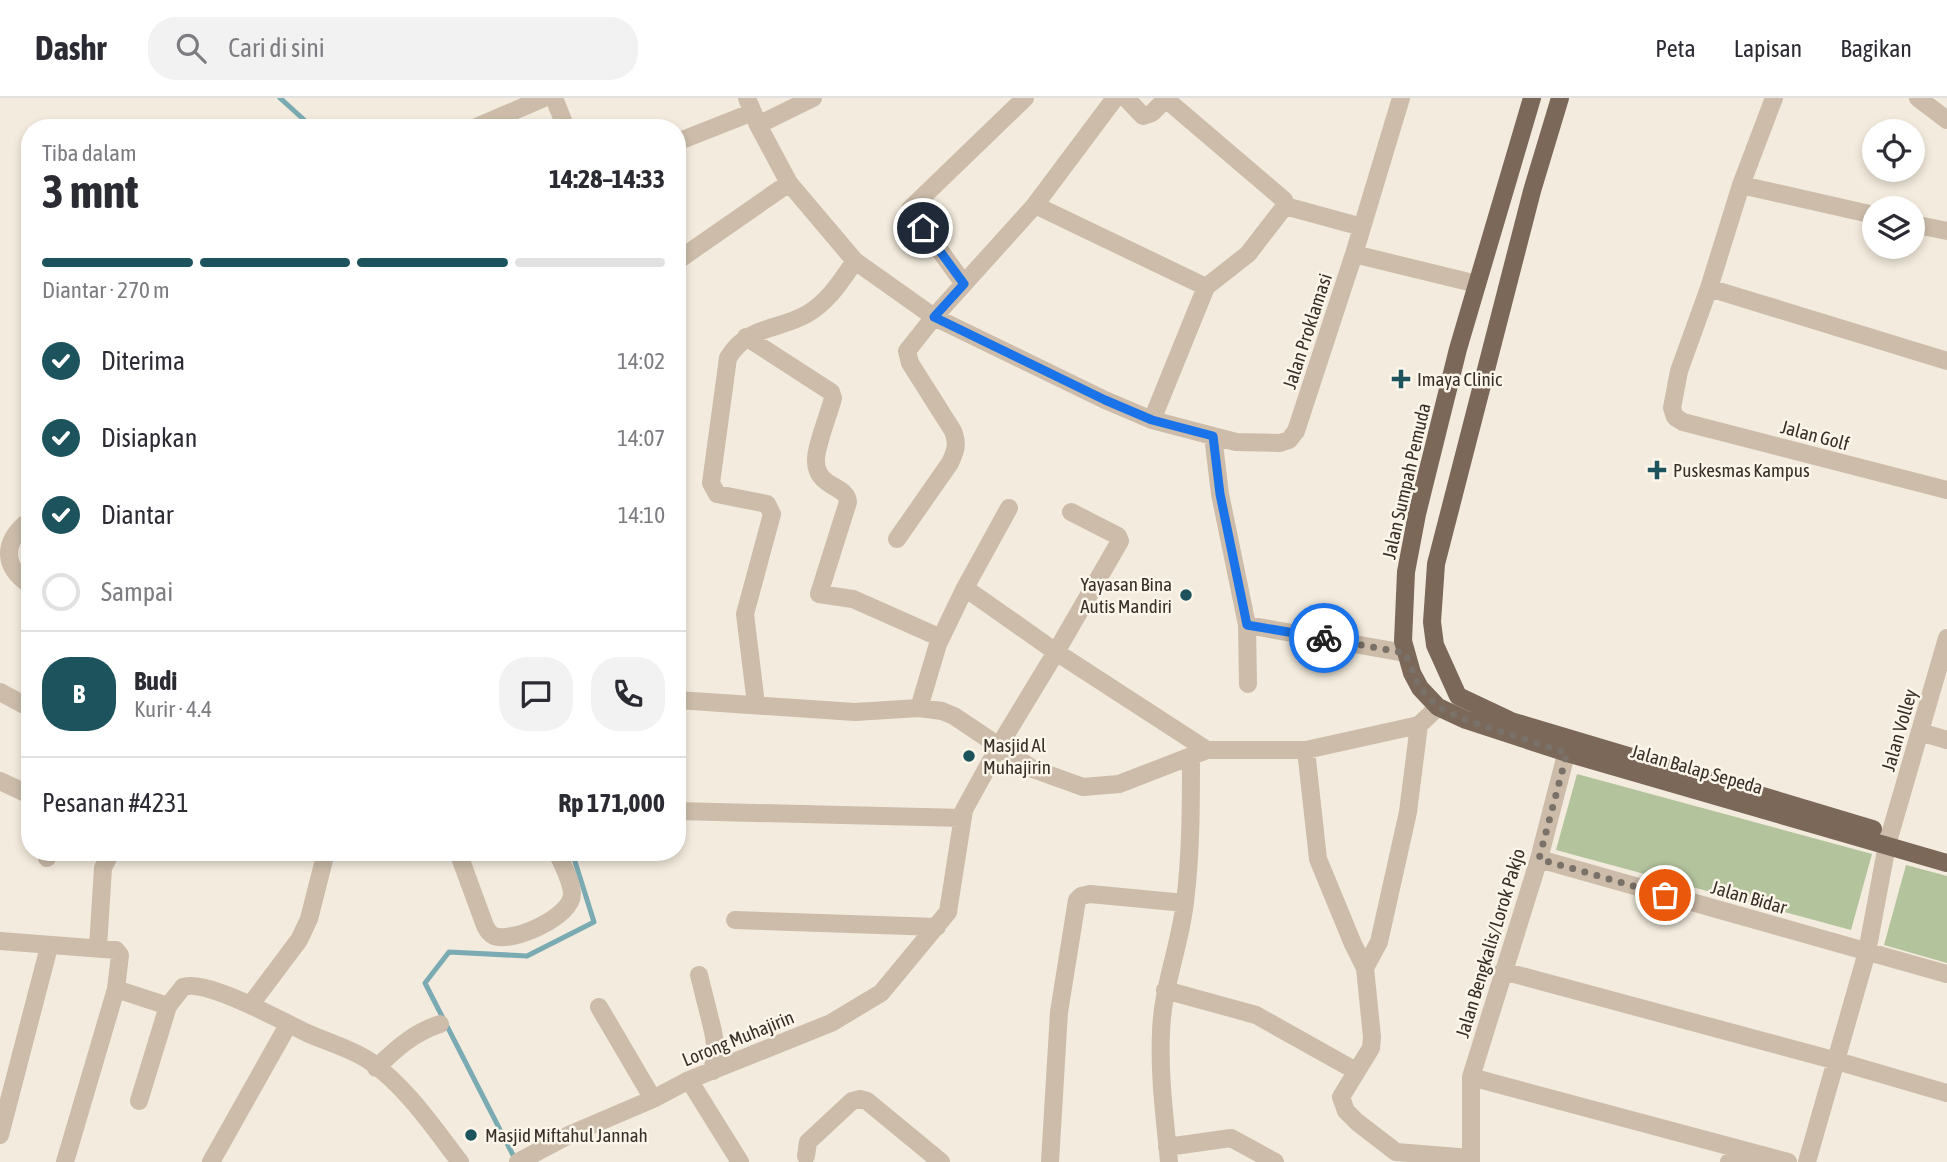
<!DOCTYPE html>
<html lang="id">
<head>
<meta charset="utf-8">
<style>
	body { margin:0; font-family:"Asap Condensed",sans-serif; background:#f2f2f3; color:#2b2b33; height:100vh; display:flex; flex-direction:column; font-size:26px; white-space:nowrap }
	* { box-sizing:border-box; margin:0 }
	p { font-size:23px; color:#7c7c81 }
	.icon { flex:none; width:38px; height:38px; fill:none; stroke:currentColor; stroke-width:2; stroke-linecap:round; stroke-linejoin:round }
	.map { position:relative; flex:1; overflow:hidden }
	.sheet { position:absolute; left:21px; top:21px; width:665px; height:742px; display:flex; flex-direction:column; background:#fff; border-radius:28px; box-shadow:0 4px 10px #0003 }
	.sheet>* { flex:none }
	.controls { position:absolute; left:1862px; top:21px; display:grid; gap:14px }
	.controls a { display:grid; place-items:center; width:63px; height:63px; border-radius:50%; background:#fff; box-shadow:0 4px 10px #0003; font-size:35px }
	.pin { position:absolute; display:grid; place-items:center; width:60px; height:60px; color:#fff; margin:-30px; border:4px solid #fff; border-radius:50%; box-shadow:0 2px 7px #0007 }
	.courier { position:absolute; display:grid; place-items:center; width:70px; height:70px; margin:-35px; border:5px solid #1a73e8; border-radius:50%; background:#fff; color:#222; box-shadow:0 2px 9px #0007 }
	.head em { font-style:normal; font-weight:700 }
	.head div { display:flex; flex-direction:column-reverse }
	.head { display:flex; align-items:center; justify-content:space-between; height:119px; padding:0 21px }
	h1 { font-size:46px; font-weight:700; line-height:52px }
	.bar { display:grid; grid-template-columns:repeat(4,1fr); gap:10px 7px; align-content:center; height:84px; padding:0 21px }
	.bar i { height:9px; border-radius:5px; background:#e1e1e2 }
	.bar .active { background:#1c535c }
	.bar p { grid-column:span 4 }
	.line { display:flex; align-items:center; gap:18px; padding:0 21px; border-top:2px solid #e1e1e2 }
	.line div { flex:1 }
	.round { display:grid; place-items:center; flex:none; width:74px; height:74px; border-radius:28px; background:#f2f2f3 }
	ol { padding:0 21px; list-style:none }
	li { display:flex; align-items:center; gap:21px; height:77px }
	li p { margin-inline-start:auto }
	li .icon { padding:7px; border-radius:50%; background:#1c535c; color:#fff; stroke-width:4 }
	li:last-child { color:#7c7c81 }
	li i { width:38px; height:38px; border:4px solid #e1e1e2; border-radius:50% }
	header { display:flex; align-items:center; gap:42px; box-sizing:border-box; height:98px; padding:0 35px; background:#fff; border-bottom:2px solid #e1e1e2 }
	header strong { font-size:33px }
	nav { display:flex; gap:38px; margin-inline-start:auto; font-size:24px }
	.search { width:490px; height:63px; background:#f2f2f3; display:flex; align-items:center; gap:18px; box-sizing:border-box; padding:0 24px; border-radius:28px; color:#7c7c81; font-size:26px }
	.map>svg:first-child { display:block }
	.green { fill:#b3c39c }
	.lines { fill:none; stroke-linecap:round; stroke-linejoin:round }
	.stream { stroke:#7babb2; stroke-width:5 }
	.street { stroke:#ccbca9; stroke-width:18 }
	.primary { stroke:#7b6859; stroke-width:18 }
	.done { stroke:#7a7168; stroke-width:7; stroke-dasharray:0 12.6 }
	.route { stroke:#1a73e8; stroke-width:9 }
	.poi-dot { fill:#1c535c; stroke:#fbf5ea; stroke-width:2.5 }
	.labels { text-anchor:middle; dominant-baseline:central; stroke-width:5; stroke-linejoin:round; paint-order:stroke }
	.street-label { font-size:19px; fill:#392f29; stroke:#fbf5ea }
	.poi-label { font-size:19px; fill:#392f29; stroke:#fbf5ea; text-anchor:start }
</style>
</head>
<body>
<header>
<strong>Dashr</strong>
<div class="search"><svg class="icon" aria-label="search" viewBox="0 0 24 24"><circle cx="10" cy="10" r="6"/><path d="M15 15l6 6"/></svg>Cari di sini</div>
<nav><a>Peta</a><a>Lapisan</a><a>Bagikan</a></nav>
</header>
<div class="map">
<svg width="1947" height="1064" viewBox="0 0 1947 1064">
	<rect width="100%" height="100%" fill="#f3ebdd"/>
	<!-- green -->
	<path class="green" d="M1577,676L1872,756L1851,832L1556,752Z
		M1906,767L1947,778V865L1884,847Z"/>
	<g class="lines">
		<!-- stream -->
		<path class="stream" d="M280,0L313,30
			M515,1061L425,885L449,854L527,858L594,824L572,754"/>
		<!-- street -->
		<path class="street" d="M554,0L566,30
			M747,0L758,27L789,85L855,163L934,219L1105,302L1152,322L1236,344L1280,345L1289,342L1296,333L1354,156L1401,0
			M1126,0L1143,18L1152,15L1164,3H1168L1284,102L1285,108L1248,156L1206,189L1152,322
			M1774,0L1741,87L1709,190L1679,273L1672,310L1675,319L1683,324L1947,392
			M1918,0L1947,22
			M758,27L813,0
			M474,30L544,0
			M677,44L753,14
			M1741,87L1874,117
			M1035,107L1206,189
			M1285,108L1362,129
			M1913,126L1947,133
			M1354,156L1477,186
			M677,163L789,85
			M964,186L910,111L1025,0
			M1709,190L1947,263
			M746,239L831,294L833,300C829,316 815,350 816,364C817,390 847,387 848,404L819,496L853,501L941,540
			M1213,338L1220,396L1247,527L1405,555
			M30,422C4,442 0,467 30,487
			M897,441L950,365C956,352 958,346 953,333L910,265L907,253L934,219L1035,107L1115,0
			M965,490L1009,410
			M1247,527L1248,586
			M0,594L30,610
			M677,602L855,614L919,610L942,613L954,618L1033,671L1083,689L1119,686L1207,652H1306L1419,627L1438,609
			M756,606L745,516L772,416L767,406L717,396L711,385L728,260C748,227 777,233 807,216C829,203 841,183 855,163
			M919,610L938,546L965,490L1056,554L1207,652
			M1419,627L1408,714L1379,844L1365,870L1372,939L1371,950L1341,999L1346,1013L1357,1024L1396,1054L1471,1060
			M1920,634L1947,642
			M1306,652L1318,761L1353,846L1365,870
			M0,683L30,697
			M677,713L963,720
			M458,754L484,825C486,831 488,835 494,838C513,845 572,819 572,796C572,784 562,766 557,754
			M47,760L48,754
			M1539,761L1947,876
			M735,822L937,829
			M0,843L116,852L120,857L116,891L65,1064
			M98,849L103,770L111,754
			M1503,873L1837,963L1947,995
			M699,877L713,933L715,946L713,973
			M116,891L168,908L183,889C206,880 283,924 307,935C327,944 353,951 371,964C407,990 433,1029 460,1064
			M1165,892L1256,917L1356,973
			M251,906L299,842L309,821L326,754
			M599,909L653,1001
			M376,970C397,950 413,935 440,926
			M1471,979L1788,1064
			M689,982L740,1064
			M139,1003L168,908
			M0,1037L49,849
			M1167,1049L1231,1040L1275,1064
			M806,1058L808,1044L852,1003L860,1001L867,1003L941,1064
			M211,1064L288,927
			M518,1064L571,1036L653,1001L689,982L831,925L881,895L948,814L964,712L999,648L1056,554L1120,443L1118,438L1071,414
			M1050,1064L1059,914L1077,802L1081,798L1090,796L1185,805
			M1169,1064C1165,1021 1159,978 1161,935C1162,890 1180,848 1185,804C1191,756 1191,707 1191,659
			M1471,1064V979L1539,761L1570,641
			M1729,1064L1765,1062
			M1807,1064L1867,854L1887,747L1947,540"/>
		<!-- primary -->
		<path class="primary" d="M1532,0L1458,251L1417,416L1406,474L1403,543L1412,575L1420,590L1438,609L1466,622L1567,655L1947,765
			M1458,598L1435,547L1432,524L1436,466L1532,93L1560,0
			M1458,598L1511,623L1873,731"/>
	</g>
	<g class="lines">
		<!-- done -->
		<path class="done" d="M1324,540L1405,555L1420,590L1438,609L1466,622L1567,655L1539,761L1665,797"/>
		<!-- route -->
		<path class="route" d="M923,130L964,186L934,219L1105,302L1152,322L1213,338L1220,396L1247,527L1324,540"/>
	</g>
	<!-- markers -->
	<g class="poi-dot">
		<path d="M1397.5 270.5h7v7h7v7h-7v7h-7v-7h-7v-7h7z"/>
		<path d="M1653.5 361.5h7v7h7v7h-7v7h-7v-7h-7v-7h7z"/>
		<circle cx="1186" cy="497" r="7"/>
		<circle cx="969" cy="658" r="7"/>
		<circle cx="471" cy="1037" r="7"/>
	</g>
	<g class="labels">
		<!-- street labels -->
		<g class="street-label">
			<text transform="translate(1307 233) rotate(-72)">Jalan Proklamasi</text>
			<text transform="translate(1815 337) rotate(15)">Jalan Golf</text>
			<text transform="translate(1406 383) rotate(-77)">Jalan Sumpah Pemuda</text>
			<text transform="translate(1899 632) rotate(-74)">Jalan Volley</text>
			<text transform="translate(1697 671) rotate(16)">Jalan Balap Sepeda</text>
			<text transform="translate(1749 799) rotate(16)">Jalan Bidar</text>
			<text transform="translate(1490 845) rotate(-73)">Jalan Bengkalis/Lorok Pakjo</text>
			<text transform="translate(738 940) rotate(-22)">Lorong Muhajirin</text>
		</g>
		<!-- poi labels -->
		<g class="poi-label">
			<text x="1417" y="281">Imaya Clinic</text>
			<text x="1673" y="372">Puskesmas Kampus</text>
			<text x="1172" y="486" text-anchor="end">Yayasan Bina<tspan x="1172" dy="22">Autis Mandiri</tspan></text>
			<text x="983" y="647">Masjid Al<tspan x="983" dy="22">Muhajirin</tspan></text>
			<text x="485" y="1037">Masjid Miftahul Jannah</text>
		</g>
	</g>
</svg>
<div class="controls">
<a><svg class="icon" aria-label="locate" viewBox="0 0 24 24"><circle cx="12" cy="12" r="6"/><path d="M12 2v4M12 18v4M2 12h4M18 12h4"/></svg></a>
<a><svg class="icon" aria-label="layers" viewBox="0 0 24 24"><path d="M12 4l9 5-9 5-9-5zM3 14l9 5 9-5"/></svg></a>
</div>
<div class="pin" style="left:1665px;top:797px;background:#ea580c"><svg class="icon" aria-label="bag" viewBox="0 0 24 24"><path d="M5 8h14l-1 12H6zM9 8a3 3 0 0 1 6 0"/></svg></div>
<div class="pin" style="left:923px;top:130px;background:#1f2937"><svg class="icon" aria-label="home" viewBox="0 0 24 24"><path d="M3 11l9-7 9 7M6 9v11h12V9"/></svg></div>
<div class="courier" style="left:1324px;top:540px"><svg class="icon" aria-label="bike" viewBox="0 0 24 24"><circle cx="6" cy="16" r="4"/><circle cx="18" cy="16" r="4"/><path d="M6 16l4-8h5l3 8M10 8l3 8H6M13 5h3"/></svg></div>
<section class="sheet">
<div class="head"><div><h1>3 mnt</h1><p>Tiba dalam</p></div><em>14:28–14:33</em></div>
<div class="bar"><i class="active"></i><i class="active"></i><i class="active"></i><i></i><p>Diantar · 270 m</p></div>
<ol>
<li><svg class="icon" aria-label="check" viewBox="0 0 24 24"><path d="M5 12l5 5 9-10"/></svg>Diterima<p>14:02</p></li>
<li><svg class="icon" aria-label="check" viewBox="0 0 24 24"><path d="M5 12l5 5 9-10"/></svg>Disiapkan<p>14:07</p></li>
<li><svg class="icon" aria-label="check" viewBox="0 0 24 24"><path d="M5 12l5 5 9-10"/></svg>Diantar<p>14:10</p></li>
<li><i></i>Sampai</li>
</ol>
<div class="line" style="height:126px"><b class="round" style="background:#1c535c;color:#fff">B</b><div><b>Budi</b><p>Kurir · 4.4</p></div><a class="round"><svg class="icon" aria-label="chat" viewBox="0 0 24 24"><path d="M4 5h16v11H9l-5 4z"/></svg></a><a class="round"><svg class="icon" aria-label="phone" viewBox="0 0 24 24"><path d="M5 4h4l2 5-3 2q2 4 5 5l2-3 5 2v4C11 20 4 13 5 4z"/></svg></a></div>
<div class="line" style="height:91px"><div>Pesanan #4231</div><b>Rp 171,000</b></div>
</section>
</div>
</body>
</html>
